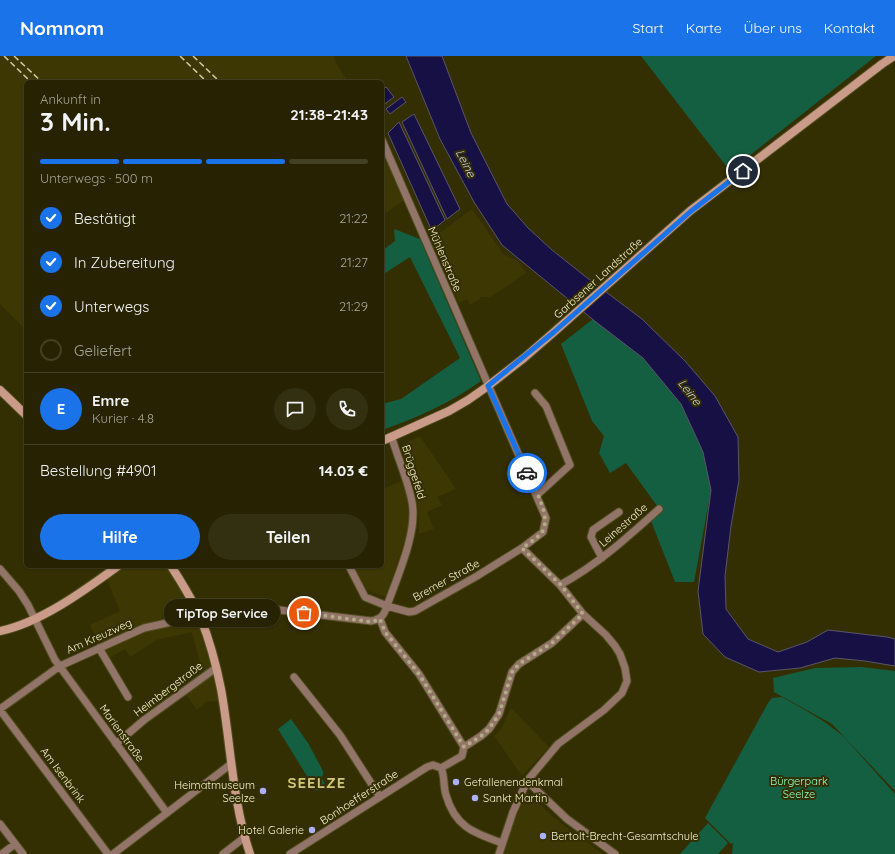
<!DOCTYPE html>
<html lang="de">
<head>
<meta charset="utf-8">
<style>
	body { margin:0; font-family:Quicksand,sans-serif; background:#332f11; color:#f1f3f6; height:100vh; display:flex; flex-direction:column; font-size:15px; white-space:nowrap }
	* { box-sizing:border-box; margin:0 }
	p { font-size:13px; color:#a4a499 }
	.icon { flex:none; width:22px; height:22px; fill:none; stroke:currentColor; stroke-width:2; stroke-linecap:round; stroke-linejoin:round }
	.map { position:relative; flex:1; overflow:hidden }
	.sheet { position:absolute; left:24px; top:24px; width:360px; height:488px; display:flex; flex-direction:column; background:#272302; border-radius:6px; box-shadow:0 1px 3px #0004,0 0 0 1px #434024 }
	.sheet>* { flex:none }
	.pin { position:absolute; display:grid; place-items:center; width:34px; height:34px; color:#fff; margin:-17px; border:2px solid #fff; border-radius:50%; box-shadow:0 1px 4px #0007 }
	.courier { position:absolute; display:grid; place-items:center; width:40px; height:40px; margin:-20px; border:3px solid #1a73e8; border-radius:50%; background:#fff; color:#222; box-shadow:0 1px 5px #0007 }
	.bubble { position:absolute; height:28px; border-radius:14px; background:#272302; box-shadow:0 1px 3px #0004,0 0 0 1px #434024; font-size:13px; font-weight:700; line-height:28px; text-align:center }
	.overview em { font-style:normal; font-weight:700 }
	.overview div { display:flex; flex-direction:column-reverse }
	.overview { display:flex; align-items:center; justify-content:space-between; height:68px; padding:0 16px }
	h1 { font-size:26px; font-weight:700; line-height:30px }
	.bar { display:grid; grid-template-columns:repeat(4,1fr); gap:6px 4px; align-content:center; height:48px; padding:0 16px }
	.bar i { height:5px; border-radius:3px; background:#434024 }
	.bar .active { background:#1a73e8 }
	.bar p { grid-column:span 4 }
	.line { display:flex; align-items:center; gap:10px; padding:0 16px; border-top:1px solid #434024 }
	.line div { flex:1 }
	.round { display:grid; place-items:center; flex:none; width:42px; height:42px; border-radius:21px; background:#332f11 }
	ol { padding:0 16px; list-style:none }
	li { display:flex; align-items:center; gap:12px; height:44px }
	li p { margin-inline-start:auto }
	li .icon { padding:4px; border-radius:50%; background:#1a73e8; color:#fff; stroke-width:4 }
	li:last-child { color:#a4a499 }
	li i { width:22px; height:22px; border:2px solid #434024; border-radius:50% }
	.button { display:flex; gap:8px; margin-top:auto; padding:8px 16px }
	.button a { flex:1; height:46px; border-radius:24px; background:#1a73e8; color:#fff; font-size:16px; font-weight:700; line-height:46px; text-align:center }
	.button a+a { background:#332f11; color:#f1f3f6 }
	header { display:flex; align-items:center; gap:24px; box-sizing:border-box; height:56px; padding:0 20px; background:#1a73e8; color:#fff }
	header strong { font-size:19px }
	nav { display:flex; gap:22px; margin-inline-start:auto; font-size:14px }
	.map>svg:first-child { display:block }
	.built { fill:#3d3704 }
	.green { fill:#145e42 }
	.water { fill:#171044; stroke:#5a546c }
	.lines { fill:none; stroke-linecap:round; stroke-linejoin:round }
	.street-casing { stroke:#534e22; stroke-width:9 }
	.secondary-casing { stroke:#534e22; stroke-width:10 }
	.street { stroke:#927468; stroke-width:7 }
	.secondary { stroke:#ca9b88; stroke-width:8 }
	.rail { stroke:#cec9a0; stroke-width:1.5; stroke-dasharray:6 3; stroke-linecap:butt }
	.done { stroke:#b2ad84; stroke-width:4; stroke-dasharray:0 7.2 }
	.route { stroke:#1a73e8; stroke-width:5 }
	.poi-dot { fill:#acaffb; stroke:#342f02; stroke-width:1.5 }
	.labels { text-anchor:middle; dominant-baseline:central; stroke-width:4; stroke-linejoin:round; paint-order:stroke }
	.street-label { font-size:11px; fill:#f6f1ca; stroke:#342f02 }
	.park-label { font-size:11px; fill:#8ffac8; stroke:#342f02 }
	.poi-label { font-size:11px; fill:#f6f1ca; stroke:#342f02; text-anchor:start }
	.water-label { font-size:12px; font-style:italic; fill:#caccef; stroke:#342f02 }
	.district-label { font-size:15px; font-weight:bold; letter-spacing:1px; fill:#d0c777; stroke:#342f02 }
</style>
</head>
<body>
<header>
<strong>Nomnom</strong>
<nav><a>Start</a><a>Karte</a><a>Über uns</a><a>Kontakt</a></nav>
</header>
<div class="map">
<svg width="895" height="798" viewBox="0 0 895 798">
	<rect width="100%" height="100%" fill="#342f02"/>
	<!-- built -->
	<path class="built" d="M0,0H334L336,7L348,26H26V269L24,272L0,248Z
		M382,94L404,144L382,160Z
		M472,153L504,199L518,205L526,217L498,236L490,241H482L470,249L467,243L459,247L450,227L453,225L441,199L437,200L430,184Z
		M420,380L456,433L437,441L442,449L427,456L434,473L419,478V461L417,447L404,402L402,389Z
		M402,425L409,448V472L386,541L365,534L353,510H382V433Z
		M126,510H171L199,560L223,645L206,646L197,654L185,638L204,622L192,576L156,584L130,601L125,593L109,602L102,591L100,590L90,569L120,555L107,524Z
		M511,652L549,691L522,720L494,680L501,673Z
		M526,739H530L553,761L603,798H503L514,761L523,741Z"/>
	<!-- green -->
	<path class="green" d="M641,0H876L730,115Z
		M394,173L420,183L481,325C450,347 417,362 382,374V348L401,343L460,302L410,201L382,219V195L395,185Z
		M593,263L643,302L681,348L703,396L711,434L694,526H675L651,465L660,454L626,407L610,417L599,397L604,380L592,365L561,288Z
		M861,611L895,615V735L832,668L774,636L773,622L815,612Z
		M782,641C803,653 825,664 844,681L895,738V798H732L733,787L731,788L705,762L768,647L772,642Z
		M291,663L308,687L323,715V719L321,721L325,728L316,735L278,673Z
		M708,767L728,787L718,798H680Z"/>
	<!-- water -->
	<path class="water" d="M406,0H442L471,77L507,148L528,172L552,194L586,221L642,263L685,305L715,340L738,381L739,424L731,470L725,520L726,553L748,583L778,596L807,586L828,574L887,581L895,583V610L865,605L835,602L800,612L759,616L725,601L703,578L698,535L711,434L703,396L681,348L643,302L596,266L502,189L474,146L440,83Z
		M386,31L394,41L382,50V34Z
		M402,41L406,46L390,58L386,53Z
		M414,58L460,153L447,163L402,66Z
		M399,66L445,164L434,173H431L388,77Z"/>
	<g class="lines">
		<!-- street casing -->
		<g class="street-casing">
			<path id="street" d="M535,337L546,350L570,409L537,439
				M602,502L591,481L593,474L619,456
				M349,510L365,541L387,550C397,521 418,476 412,446C408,424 398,403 392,382
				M0,513L19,535L28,549L55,604L167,757
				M560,529C597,509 628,481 659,453
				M380,563L385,576L419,618L464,691
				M202,565L235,556L271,553L371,565C382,563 384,559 387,550L409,556L415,555L477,520L522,492L543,476L546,462L382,84
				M99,592L128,641
				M294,621L340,679L380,741
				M0,653L60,610L144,572L199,560
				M0,654L108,798
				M116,688L144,664L216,612
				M441,712L462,700L464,691L481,680L489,673L499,658L512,616L519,608L552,587L583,558
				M441,712C445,720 443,730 446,739C455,771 474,777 502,787
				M527,725L567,763L615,798
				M0,768L23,798
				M2,798L15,788
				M113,798L231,708
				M223,798L245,781
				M290,798L427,711L433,709L441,712
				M499,798L513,756L527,725L558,688L604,654L622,637L627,625L625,612L620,598L615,590L606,579L583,558L560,529L522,492"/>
		</g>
		<!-- secondary casing -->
		<g class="secondary-casing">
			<path id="secondary" d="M0,334L26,359
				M382,385L449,355L468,344L488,330L524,302L554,276L690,155L882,8L894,0
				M171,510C182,527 193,545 201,563C209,583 217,613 221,633C231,688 232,745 250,798
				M0,575C40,567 85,534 118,510"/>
		</g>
		<!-- street -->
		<use href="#street" class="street"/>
		<!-- secondary -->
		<use href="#secondary" class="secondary"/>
		<!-- rail -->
		<path class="rail" d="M4,0L31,26
			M14,0L42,26
			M180,0L207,26
			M193,0L220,26"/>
	</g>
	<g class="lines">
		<!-- done -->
		<path class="done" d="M304,557L372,566L380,563L385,576L419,618L464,691L481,680L489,673L499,658L512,616L519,608L552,587L583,558L560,528L522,492C529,487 538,482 542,476C552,461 534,431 527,417"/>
		<!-- route -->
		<path class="route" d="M527,417L488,330L554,276L690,156L743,115"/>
	</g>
	<!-- markers -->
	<g class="poi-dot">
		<circle cx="456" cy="726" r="4"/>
		<circle cx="263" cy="735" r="4"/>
		<circle cx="475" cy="742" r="4"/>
		<circle cx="312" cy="774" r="4"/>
		<circle cx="543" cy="780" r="4"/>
	</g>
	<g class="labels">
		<!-- street labels -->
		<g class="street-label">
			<text transform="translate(445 203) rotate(67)">Mühlenstraße</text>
			<text transform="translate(598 222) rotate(-42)">Garbsener Landstraße</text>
			<text transform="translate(414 416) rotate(73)">Brüggefeld</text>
			<text transform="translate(623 469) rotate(-41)">Leinestraße</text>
			<text transform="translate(446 524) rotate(-29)">Bremer Straße</text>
			<text transform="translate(99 580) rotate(-24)">Am Kreuzweg</text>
			<text transform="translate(168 633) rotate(-37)">Heimbergstraße</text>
			<text transform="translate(122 677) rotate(54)">Marienstraße</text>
			<text transform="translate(63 719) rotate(53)">Am Isenbrink</text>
			<text transform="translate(359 741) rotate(-33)">Bonhoefferstraße</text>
		</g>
		<!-- park labels -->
		<g class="park-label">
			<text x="799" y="725">Bürgerpark<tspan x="799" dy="13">Seelze</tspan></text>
		</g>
		<!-- poi labels -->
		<g class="poi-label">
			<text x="464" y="726">Gefallenendenkmal</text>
			<text x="255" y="729" text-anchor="end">Heimatmuseum<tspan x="255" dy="13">Seelze</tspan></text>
			<text x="483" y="742">Sankt Martin</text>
			<text x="304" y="774" text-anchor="end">Hotel Galerie</text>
			<text x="551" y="780">Bertolt-Brecht-Gesamtschule</text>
		</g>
		<!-- water labels -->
		<g class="water-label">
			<text transform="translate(466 107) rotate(63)">Leine</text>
			<text transform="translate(690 336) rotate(52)">Leine</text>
		</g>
		<!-- district labels -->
		<g class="district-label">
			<text x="317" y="726">SEELZE</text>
		</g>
	</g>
</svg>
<div class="pin" style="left:304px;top:557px;background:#ea580c"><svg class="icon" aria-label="bag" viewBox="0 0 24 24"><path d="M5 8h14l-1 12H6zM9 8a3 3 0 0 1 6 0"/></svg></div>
<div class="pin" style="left:743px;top:115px;background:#1f2937"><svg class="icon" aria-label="home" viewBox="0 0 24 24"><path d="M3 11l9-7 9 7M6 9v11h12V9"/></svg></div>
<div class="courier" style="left:527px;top:417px"><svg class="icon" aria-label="car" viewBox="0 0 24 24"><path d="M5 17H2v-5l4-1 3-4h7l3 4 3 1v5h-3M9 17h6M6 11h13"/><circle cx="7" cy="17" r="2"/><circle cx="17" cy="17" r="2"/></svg></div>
<div class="bubble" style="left:164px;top:543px;width:116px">TipTop Service</div>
<section class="sheet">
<div class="overview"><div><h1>3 Min.</h1><p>Ankunft in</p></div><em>21:38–21:43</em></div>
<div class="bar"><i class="active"></i><i class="active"></i><i class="active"></i><i></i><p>Unterwegs · 500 m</p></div>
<ol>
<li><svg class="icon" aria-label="check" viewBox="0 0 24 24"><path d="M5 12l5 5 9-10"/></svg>Bestätigt<p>21:22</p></li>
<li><svg class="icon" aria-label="check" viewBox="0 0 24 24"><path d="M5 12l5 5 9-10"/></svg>In Zubereitung<p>21:27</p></li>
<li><svg class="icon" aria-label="check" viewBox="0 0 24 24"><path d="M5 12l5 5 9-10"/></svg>Unterwegs<p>21:29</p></li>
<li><i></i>Geliefert</li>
</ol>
<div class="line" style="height:72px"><b class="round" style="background:#1a73e8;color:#fff">E</b><div><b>Emre</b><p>Kurier · 4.8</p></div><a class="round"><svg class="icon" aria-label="chat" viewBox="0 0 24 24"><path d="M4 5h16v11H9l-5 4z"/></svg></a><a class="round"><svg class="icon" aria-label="phone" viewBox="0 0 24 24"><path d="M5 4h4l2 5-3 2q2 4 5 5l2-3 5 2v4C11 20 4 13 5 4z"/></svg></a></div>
<div class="line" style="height:52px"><div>Bestellung #4901</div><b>14.03 €</b></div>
<div class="button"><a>Hilfe</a><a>Teilen</a></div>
</section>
</div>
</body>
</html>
